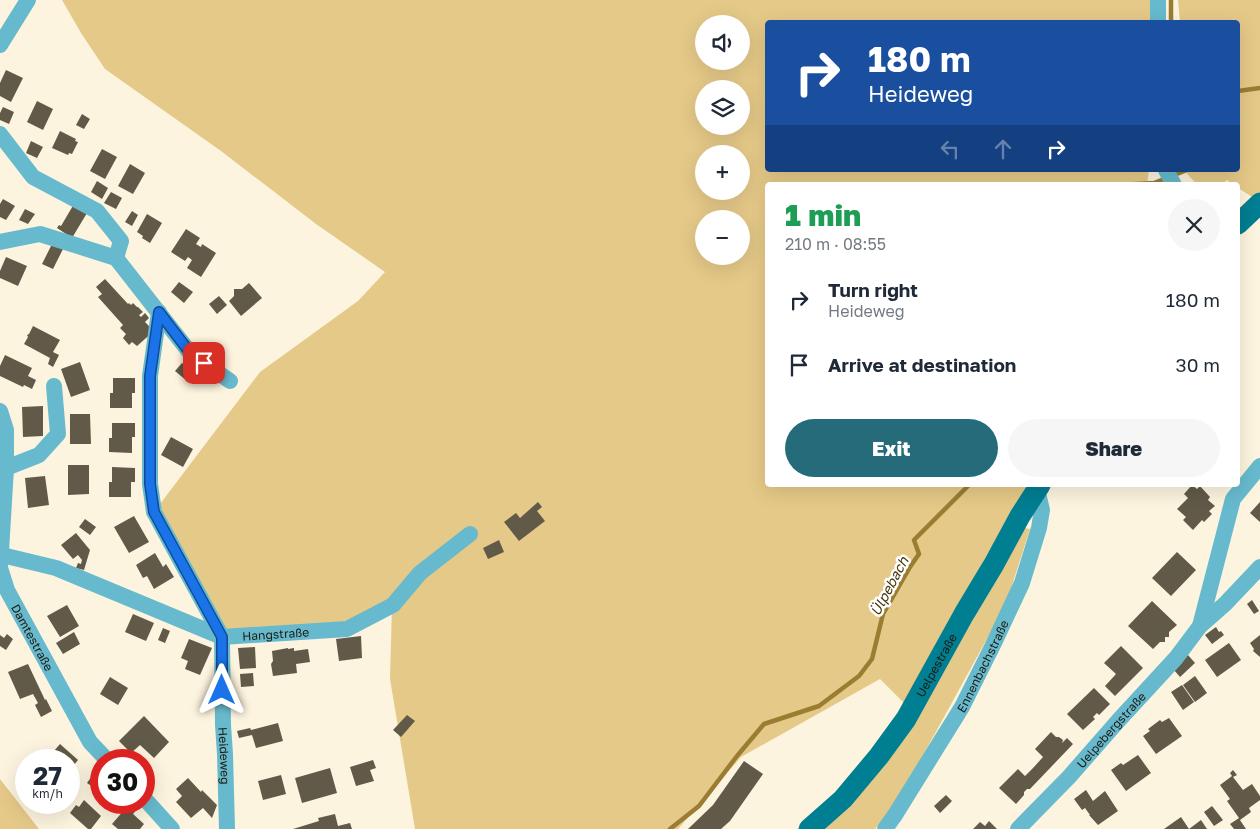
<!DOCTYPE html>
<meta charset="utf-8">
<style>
:root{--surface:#fff;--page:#f6f6f7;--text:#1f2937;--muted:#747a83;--accent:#256b7a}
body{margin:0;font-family:"Golos Text",sans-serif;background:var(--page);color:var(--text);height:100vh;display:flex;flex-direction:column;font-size:19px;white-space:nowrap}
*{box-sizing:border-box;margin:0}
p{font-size:16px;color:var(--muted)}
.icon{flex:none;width:28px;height:28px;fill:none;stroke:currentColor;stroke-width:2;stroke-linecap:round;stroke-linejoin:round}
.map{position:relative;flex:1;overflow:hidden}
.side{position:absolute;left:765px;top:182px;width:475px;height:305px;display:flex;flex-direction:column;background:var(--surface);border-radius:5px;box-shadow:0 5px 20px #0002}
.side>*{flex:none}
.guide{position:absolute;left:765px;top:20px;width:475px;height:152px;border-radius:5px;box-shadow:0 5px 20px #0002;background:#1a4fa0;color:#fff;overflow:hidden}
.controls{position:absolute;left:695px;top:15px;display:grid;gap:10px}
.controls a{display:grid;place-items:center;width:55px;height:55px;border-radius:50%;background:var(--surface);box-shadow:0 5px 20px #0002;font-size:25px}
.speed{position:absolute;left:15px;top:749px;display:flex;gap:10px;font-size:25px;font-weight:700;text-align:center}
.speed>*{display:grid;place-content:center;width:65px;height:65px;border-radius:50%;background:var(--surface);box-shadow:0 5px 20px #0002;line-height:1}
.speed small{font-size:12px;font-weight:400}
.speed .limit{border:8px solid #d22;background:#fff;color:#111}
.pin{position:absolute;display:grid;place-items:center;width:42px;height:42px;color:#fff;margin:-21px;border-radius:10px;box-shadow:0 2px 8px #0006}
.me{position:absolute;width:55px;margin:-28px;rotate:0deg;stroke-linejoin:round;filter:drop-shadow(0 0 4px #0008)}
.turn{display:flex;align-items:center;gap:18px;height:105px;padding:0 20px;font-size:22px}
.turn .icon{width:65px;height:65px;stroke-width:2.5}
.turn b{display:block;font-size:35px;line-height:42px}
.lanes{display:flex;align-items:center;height:48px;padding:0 20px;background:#0003;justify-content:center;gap:25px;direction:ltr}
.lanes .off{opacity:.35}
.round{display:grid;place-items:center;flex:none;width:52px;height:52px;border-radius:26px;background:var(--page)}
.headline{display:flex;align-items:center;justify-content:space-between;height:85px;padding:0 20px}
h1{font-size:30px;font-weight:800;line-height:38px;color:#1e9e55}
.action{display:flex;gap:10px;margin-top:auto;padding:10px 20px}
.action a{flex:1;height:58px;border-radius:30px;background:var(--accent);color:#fff;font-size:20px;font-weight:800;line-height:58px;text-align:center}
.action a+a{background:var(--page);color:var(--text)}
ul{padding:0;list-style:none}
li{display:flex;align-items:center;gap:15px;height:65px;padding:0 20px}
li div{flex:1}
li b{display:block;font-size:19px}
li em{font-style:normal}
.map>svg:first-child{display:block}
</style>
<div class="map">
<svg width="1260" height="829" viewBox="0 0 1260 829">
<rect width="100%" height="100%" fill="#fdf4df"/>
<path fill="#e5c988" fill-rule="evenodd" d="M62,0H1155L1154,22H768V170H1149L1147,185H768V485H1031L985,558L905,704L880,679L741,757L678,829H415L390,679L392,605L347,629L222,637L154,512L260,372L358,301L385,272L316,224L221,151L105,69L81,33ZM704,24H741V61H704ZM704,89H741V126H704ZM704,154H741V191H704ZM704,219H741V256H704Z
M1178,0H1260V194L1254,198L1238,188V185H1233L1227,180L1221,185H1197L1184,170H1238V22H1180Z
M1020,527L1030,529L1006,604L898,801L875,829H819L855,794Z
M0,779L39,829H0Z"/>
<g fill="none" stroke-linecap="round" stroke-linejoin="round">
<path stroke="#9b7d32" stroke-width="4.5" d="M1171,22V0
M1238,91L1260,88
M1119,185L1154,183L1187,170
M670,829L699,806L737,756L764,724L819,706L859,676L872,659L883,614L910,567L919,554L914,540L969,485"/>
</g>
<path fill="#615a48" d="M6,70L23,78L11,102L0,96V83Z
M37,101L53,109L43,130L27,122Z
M3,107L14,112L9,124L0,120V113Z
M82,114L90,119L84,129L76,125Z
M60,131L76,139L75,141L78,142L72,154L69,153L68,155L52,148Z
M31,141L43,147L37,158L26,153Z
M102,149L117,157L105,179L90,171Z
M130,164L145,173L133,194L118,186Z
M97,181L108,188L102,199L91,192Z
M111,192L122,198L116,209L104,203Z
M3,199L15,206L6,220L0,217V204Z
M74,204L87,213L72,238L57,228L59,225L61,226Z
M25,209L35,214L28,224L19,220Z
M132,211L138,215L132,226L125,222Z
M147,214L162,223L150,243L142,238L143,236L137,232Z
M186,229L200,238L196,244L201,247L202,244L216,253L201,277L187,268L192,260L188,257L185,261L171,252Z
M54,240L65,245L53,269L42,264Z
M6,257L27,266L18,286L0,278V271Z
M105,279L128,304L129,303L131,305L133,303L137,307H138L143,312L139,315L141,317L145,313L149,318L145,322L154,331L137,346L132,342L129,345L123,338L126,334L120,328L123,325L98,297L102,294L96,287Z
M179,282L193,292L184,303L171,292Z
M249,283L262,298L241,316L229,301L234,296V289H242Z
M219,296L227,305L217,314L209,304Z
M33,326L60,340L53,352L59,355L53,367L48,364L50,358L24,344L28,337L27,335L29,334Z
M5,355L32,368L28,376L36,380L32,389L24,385L23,387L0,376V366Z
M80,362L90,390L71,397L61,369Z
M182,363L194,372L187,381L175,371Z
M113,378H135V393H132V408H110V393H113Z
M43,406V436L23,437L22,407Z
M70,414H90L91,444H70Z
M112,423H135V437H132V453L109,452V438H112Z
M171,437L193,449L183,467L161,455Z
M68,465H89V494L68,495Z
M112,467L135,468V482H131V497H109V482H112Z
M45,476L49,505L28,508L25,478Z
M1192,485L1197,489L1200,486L1210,497L1208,500L1215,506L1209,511L1212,514L1204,522L1202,520L1193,530L1183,520L1186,517L1177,509L1188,498L1184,494Z
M538,502L542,507L537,511L545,521L519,541L504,522L516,513L520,518Z
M1260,502V522L1250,513Z
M134,516L149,542L129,553L114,527Z
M85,519L96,527L90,535L79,527Z
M76,533L90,550L84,570L76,568L78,563L81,564L82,560L78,555L73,559L61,545Z
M499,540L504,552L488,559L483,548Z
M1177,552L1196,570L1171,596L1152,578Z
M155,553L163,567L166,564L174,577L154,589L147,576L143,578L136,565Z
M1252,600L1259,611L1254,614L1247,604Z
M1152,601L1177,625L1169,632V637H1165V642H1160L1153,649L1128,626Z
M67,605L79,626L60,637L47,616Z
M133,614L154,623L146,641L125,632Z
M1216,627L1219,632L1221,631L1224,635L1212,644L1205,635Z
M163,628L170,631L165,643L158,640Z
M74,632L80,644L63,654L56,643Z
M7,634L13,639L6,650L0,646V635L4,638Z
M1260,635V657L1253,651L1254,649L1250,643Z
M361,636L362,658L339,661L336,639Z
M189,639L212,648L200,675L185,669L188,661L181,658Z
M1229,643L1241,660L1217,677L1205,660Z
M1121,646L1143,668L1115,696L1105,686L1116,674L1104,663Z
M255,647L256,668L240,669L238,648Z
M288,648V649L294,648V651L308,649L310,662L296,664L297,673L273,676L271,664L273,661L272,651Z
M1188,655L1195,663L1180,677L1174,670Z
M28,664L45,700L46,699L52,711L41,717L35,705L38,703L33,694L20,699L8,672Z
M253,673L254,686L241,687L240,674Z
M1195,676L1207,693L1195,702L1183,685Z
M110,677L128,688L118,705L100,694Z
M1182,685L1194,702L1183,710L1171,692Z
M1094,688L1110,704L1099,715L1097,713L1093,717L1095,719L1083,730L1067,714Z
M407,715L415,721L401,737L393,730Z
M144,716L169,742L154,758L140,745L131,753L119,741Z
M1169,718L1182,736L1156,754L1143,736L1150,731L1148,729L1160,720L1162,722Z
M278,723L283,741L256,748L252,735L239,738L237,731L250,728L251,730Z
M1051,732L1056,737H1059L1063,740L1062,743L1067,738L1073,744L1030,789H1027L1024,792V795L1016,804L999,788L1018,769L1025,776L1034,767L1043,757L1035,749Z
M60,744L78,760L69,771V760H48L47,759Z
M1138,755L1151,773L1126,791L1111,770L1121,763L1123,765Z
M373,760L376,768L370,770L374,781L356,786L350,767Z
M744,761L763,774L730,821L721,829H688L713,805Z
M330,768L337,793L302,803L295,778Z
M1233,770L1237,775L1233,777L1243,790L1252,784L1260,796V800L1249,808L1251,812L1240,820L1246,829H1234L1230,824L1239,818L1227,801L1230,799L1220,785L1232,776L1230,773Z
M94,773L101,778L93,787L87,783Z
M281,775L286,794L263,800L258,781Z
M188,778L201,792L202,790L217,805L212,818L203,808L191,818L176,802L182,796L176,789Z
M1086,790L1093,801L1105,791L1118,811L1098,825L1089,815H1090L1085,808L1082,810L1074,799Z
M946,795L952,801L940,813L934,806Z
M84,800L101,816L91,829H88L70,813L76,805L79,807Z
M121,802H129L137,809L133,814L144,824L140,829H118L112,824L125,809L120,804Z
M1212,806L1223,820L1214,826L1204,812Z
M335,814L338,826L350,823L352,829H293L319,821L318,818Z
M1181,817L1189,829L1201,820L1207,829H1164Z
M989,821L997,829H973L980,822L985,826Z"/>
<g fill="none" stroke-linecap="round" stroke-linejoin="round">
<g stroke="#67bacd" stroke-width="16">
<path d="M1158,22V0"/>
<path d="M0,45L28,0"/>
<path d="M0,134L33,177L97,211L121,241L116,258"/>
<path d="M1166,170L1174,185"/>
<path d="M0,242L40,234L116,258"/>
<path d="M116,258L191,354L230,381"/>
<path id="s1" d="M159,312L150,376V484L154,512L222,637L223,725L225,754L227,829"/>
<path id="s2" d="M0,411L6,430V468L0,568L7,590L90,742L107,760"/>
<path d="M6,468L39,455L58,434L54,386"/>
<path id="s3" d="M2,555L56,568L222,637L347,629L393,605L420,573L470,534"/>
<path d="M1200,626L1233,499L1260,466"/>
<path d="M144,798L172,829"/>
<path id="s4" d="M885,829L895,815L962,707L993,645L1022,583L1039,528L1042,510L1037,489"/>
<path id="s5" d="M1018,829L1069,777L1118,721L1176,658L1200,626L1225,604L1260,567"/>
</g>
<g stroke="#007e92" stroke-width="21">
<path d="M1238,224L1260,203"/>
<path id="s6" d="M809,829L843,799L879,756L906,719L964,614L994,564L1020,516L1040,485"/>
</g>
</g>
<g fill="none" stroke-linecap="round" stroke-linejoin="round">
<g stroke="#114b97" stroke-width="12">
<path id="route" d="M204,363L191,354L159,312L150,376V484L154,512L222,637V690"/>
</g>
<use href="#route" stroke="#1a73e8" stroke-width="9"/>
</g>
<g text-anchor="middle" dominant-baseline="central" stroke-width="5" stroke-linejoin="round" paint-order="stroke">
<g font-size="12" fill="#1d1a12" stroke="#fff">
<text stroke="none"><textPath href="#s3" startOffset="289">Hangstraße</textPath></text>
<text stroke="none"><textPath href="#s2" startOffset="235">Damtestraße</textPath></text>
<text stroke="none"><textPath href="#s6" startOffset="209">Uelpestraße</textPath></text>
<text stroke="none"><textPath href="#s4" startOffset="190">Ennenbachstraße</textPath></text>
<text stroke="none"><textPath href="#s5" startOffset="136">Uelpebergstraße</textPath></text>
<text stroke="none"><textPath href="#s1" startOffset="462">Heideweg</textPath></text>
</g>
<g font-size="14" font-style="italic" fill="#463609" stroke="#fff">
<text transform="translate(889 586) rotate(-62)">Ülpebach</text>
</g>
</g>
</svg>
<div class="controls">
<a><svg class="icon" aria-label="sound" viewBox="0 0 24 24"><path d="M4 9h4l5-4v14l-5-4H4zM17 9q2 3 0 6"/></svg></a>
<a><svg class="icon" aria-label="layers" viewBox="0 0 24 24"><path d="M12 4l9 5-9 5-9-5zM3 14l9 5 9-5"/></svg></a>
<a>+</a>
<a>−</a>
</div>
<div class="speed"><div>27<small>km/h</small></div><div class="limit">30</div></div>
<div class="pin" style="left:204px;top:363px;background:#d93025"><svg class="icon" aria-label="arrive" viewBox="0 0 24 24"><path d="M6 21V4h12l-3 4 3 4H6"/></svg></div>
<svg class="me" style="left:222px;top:690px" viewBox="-20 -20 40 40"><path d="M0-17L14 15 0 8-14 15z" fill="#1a73e8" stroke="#fff" stroke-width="4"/></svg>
<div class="guide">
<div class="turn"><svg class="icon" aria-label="right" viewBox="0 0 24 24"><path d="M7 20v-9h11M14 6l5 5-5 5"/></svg><div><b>180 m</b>Heideweg</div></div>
<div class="lanes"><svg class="icon off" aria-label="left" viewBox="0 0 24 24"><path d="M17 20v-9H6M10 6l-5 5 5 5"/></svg><svg class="icon off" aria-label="ahead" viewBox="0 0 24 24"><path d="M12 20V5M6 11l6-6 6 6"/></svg><svg class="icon" aria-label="right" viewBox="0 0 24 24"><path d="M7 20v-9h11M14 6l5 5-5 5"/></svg></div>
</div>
<section class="side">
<div class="headline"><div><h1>1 min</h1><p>210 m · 08:55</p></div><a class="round"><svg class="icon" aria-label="close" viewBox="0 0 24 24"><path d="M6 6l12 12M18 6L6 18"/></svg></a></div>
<ul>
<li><svg class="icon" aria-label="right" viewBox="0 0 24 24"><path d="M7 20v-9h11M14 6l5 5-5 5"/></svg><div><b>Turn right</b><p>Heideweg</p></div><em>180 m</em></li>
<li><svg class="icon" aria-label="arrive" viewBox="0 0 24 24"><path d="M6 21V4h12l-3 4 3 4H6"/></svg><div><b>Arrive at destination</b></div><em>30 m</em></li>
</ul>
<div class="action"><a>Exit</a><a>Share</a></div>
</section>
</div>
